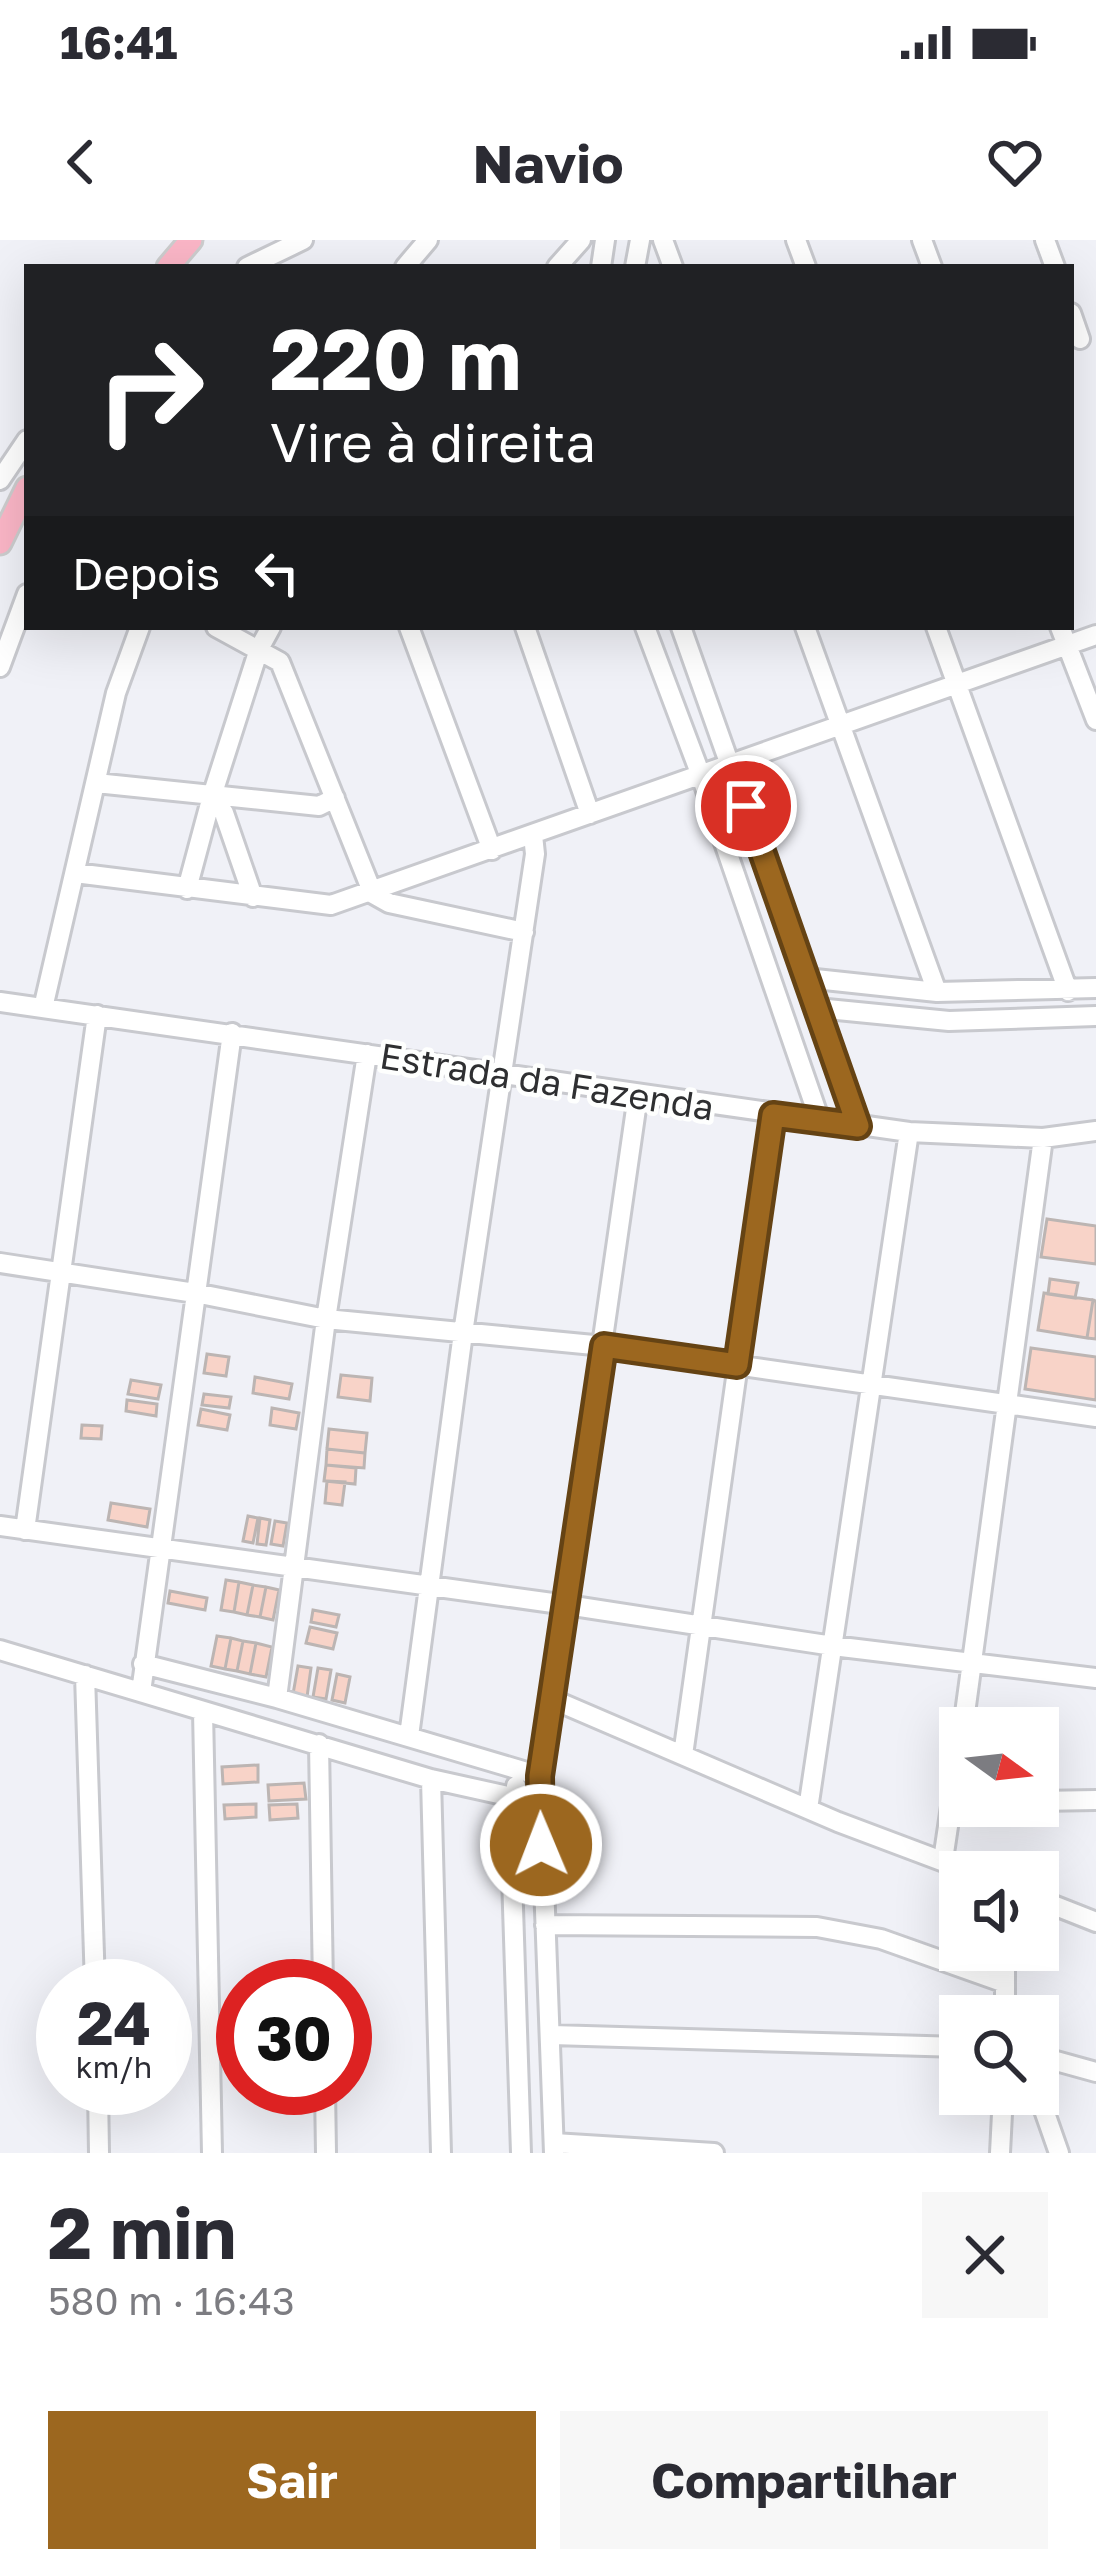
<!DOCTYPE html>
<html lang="pt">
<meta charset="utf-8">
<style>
:root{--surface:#fff;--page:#f7f7f7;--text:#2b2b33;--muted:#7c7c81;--accent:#9c671f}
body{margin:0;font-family:"Golos Text",sans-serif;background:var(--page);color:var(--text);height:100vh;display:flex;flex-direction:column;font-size:45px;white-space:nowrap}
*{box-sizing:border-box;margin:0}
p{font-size:39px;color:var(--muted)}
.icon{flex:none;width:66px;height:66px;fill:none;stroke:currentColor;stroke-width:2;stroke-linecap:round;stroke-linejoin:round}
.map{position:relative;height:1913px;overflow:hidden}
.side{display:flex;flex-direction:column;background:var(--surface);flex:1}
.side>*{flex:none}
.top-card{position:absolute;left:24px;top:24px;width:1050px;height:366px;border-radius:0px;box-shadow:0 12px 48px #0002;background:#202124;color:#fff;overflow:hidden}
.needle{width:78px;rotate:105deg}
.buttons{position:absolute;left:939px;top:1467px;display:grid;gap:24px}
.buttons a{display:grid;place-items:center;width:120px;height:120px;border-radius:0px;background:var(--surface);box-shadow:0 12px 48px #0002;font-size:60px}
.speed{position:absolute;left:36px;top:1719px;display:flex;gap:24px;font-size:60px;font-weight:700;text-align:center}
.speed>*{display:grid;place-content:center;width:156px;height:156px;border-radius:50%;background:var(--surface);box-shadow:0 12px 48px #0002;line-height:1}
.speed small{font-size:30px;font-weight:400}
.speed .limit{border:18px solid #d22;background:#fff;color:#111}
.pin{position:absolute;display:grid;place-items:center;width:102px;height:102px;color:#fff;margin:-51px;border:6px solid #fff;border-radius:50%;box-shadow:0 3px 12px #0007}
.me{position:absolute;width:132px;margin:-66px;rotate:359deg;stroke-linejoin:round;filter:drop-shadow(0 0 9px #0008)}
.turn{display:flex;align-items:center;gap:42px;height:252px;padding:0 48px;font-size:54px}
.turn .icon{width:156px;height:156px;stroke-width:2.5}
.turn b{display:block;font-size:84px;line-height:102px}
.then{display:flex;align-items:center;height:114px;padding:0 48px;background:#0003;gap:24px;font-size:45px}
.round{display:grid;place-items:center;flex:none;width:126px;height:126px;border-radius:0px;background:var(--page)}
.summary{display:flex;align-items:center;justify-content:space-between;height:204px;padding:0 48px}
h1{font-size:72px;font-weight:700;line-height:90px}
.action{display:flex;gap:24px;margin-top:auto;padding:24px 48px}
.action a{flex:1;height:138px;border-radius:0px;background:var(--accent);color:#fff;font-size:48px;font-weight:700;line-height:138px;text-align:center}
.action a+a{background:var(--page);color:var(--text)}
.status{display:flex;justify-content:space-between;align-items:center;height:84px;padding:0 60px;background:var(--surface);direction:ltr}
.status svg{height:33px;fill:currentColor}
header{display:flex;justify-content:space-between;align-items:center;height:156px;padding:0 48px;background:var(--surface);font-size:54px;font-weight:700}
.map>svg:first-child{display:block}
</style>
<div class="status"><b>16:41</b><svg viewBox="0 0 49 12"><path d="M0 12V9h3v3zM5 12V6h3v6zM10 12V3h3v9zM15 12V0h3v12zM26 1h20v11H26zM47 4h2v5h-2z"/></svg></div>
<header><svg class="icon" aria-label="back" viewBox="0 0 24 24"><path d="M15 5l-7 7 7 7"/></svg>Navio<svg class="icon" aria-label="heart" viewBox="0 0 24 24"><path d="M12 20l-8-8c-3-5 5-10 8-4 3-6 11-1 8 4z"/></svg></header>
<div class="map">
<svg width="1096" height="1913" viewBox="0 0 1096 1913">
<rect width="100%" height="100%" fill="#f0f1f7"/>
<path fill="#f8d3c8" stroke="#bcb5b3" stroke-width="3" d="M1047,979L1096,986V1024L1041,1017Z
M1050,1039L1078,1043L1075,1058L1048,1054Z
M1044,1053L1093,1060L1087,1098L1038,1090Z
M1093,1060L1096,1061V1099L1087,1098Z
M1031,1108L1096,1117V1160L1025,1149Z
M207,1114L229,1117L226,1136L204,1133Z
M341,1135L372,1138L370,1161L338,1157Z
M255,1137L292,1144L289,1159L253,1153Z
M131,1140L161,1145L158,1159L128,1154Z
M204,1154L231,1157L229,1168L202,1165Z
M127,1160L157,1164L156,1176L126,1171Z
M272,1168L299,1173L296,1189L270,1185Z
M201,1169L230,1175L227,1190L198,1185Z
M82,1185L102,1186L101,1199L81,1198Z
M329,1189L367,1193L365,1213L327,1209Z
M327,1209L365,1213L364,1228L326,1225Z
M326,1225L356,1228L355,1244L324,1241Z
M327,1241L345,1242L342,1265L325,1263Z
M111,1263L150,1269L147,1287L108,1280Z
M248,1276L258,1278L253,1303L243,1301Z
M260,1278L270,1280L266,1305L257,1304Z
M275,1281L287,1283L283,1306L271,1304Z
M226,1340L239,1342L234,1372L221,1370Z
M239,1342L253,1345L247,1375L234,1372Z
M253,1345L266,1347L260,1377L247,1375Z
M266,1347L279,1350L273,1380L260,1377Z
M170,1351L207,1358L205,1370L168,1363Z
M313,1370L339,1375L336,1387L311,1382Z
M310,1387L337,1393L333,1409L306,1403Z
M217,1396L231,1398L225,1429L211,1426Z
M231,1398L243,1401L237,1431L225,1429Z
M243,1401L256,1403L250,1434L237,1431Z
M256,1403L272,1407L266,1437L250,1434Z
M298,1426L311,1428L307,1457L293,1454Z
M318,1428L331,1430L326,1459L313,1457Z
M337,1434L350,1437L345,1463L332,1460Z
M258,1525V1542L223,1544L222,1527Z
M304,1543L306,1559L269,1561L268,1545Z
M256,1564V1577L225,1579L224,1565Z
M297,1564L298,1578L270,1580L269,1565Z"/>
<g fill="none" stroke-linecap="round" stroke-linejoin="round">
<g stroke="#c8c9ce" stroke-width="24">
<path id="minor" d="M663,0L673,27
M796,0L806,27
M922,0L932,27
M1045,0L1055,27
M247,27L303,0
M405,27L428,0
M557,27L581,0
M601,27L605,0
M635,27L640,0
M1071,73L1080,99
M0,240L27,200
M216,387L280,422L373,654L389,663L524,692
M409,387L492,610
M525,387L590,574
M645,387L700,533L820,881
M681,387L858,886
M805,387L937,752
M936,387L1068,751
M1060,387L1096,480
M0,427L27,354
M96,543L319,566L335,558
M212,556L224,573L253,657
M75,633L331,665L1096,395
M187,649L212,556L259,409L271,387
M806,738L937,752L1096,748
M0,762L909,892L1043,898L1096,891
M43,768L116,453L140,387
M817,768L949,781L1096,776
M0,1023L195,1053L326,1079L604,1106L1096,1177
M0,1286L567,1365L833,1406L1096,1438
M25,1290L97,775
M0,1410L431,1539L539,1563
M143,1424L277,1458L540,1536
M85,1435L95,1746
M141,1452L232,793
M277,1458L326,1079L367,814
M554,1460L838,1582L971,1632
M203,1471L212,1913
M963,1488L1043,898
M409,1496L463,1093L535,614L533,595
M319,1504L323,1746
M683,1515L773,875
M431,1539L441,1913
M516,1546L512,1637L521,1913
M1038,1561L1096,1560
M808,1569L909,892
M943,1620L960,1506
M1038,1659L1096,1682
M545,1685L817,1687L881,1699L1005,1743
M1005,1776V1710
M552,1795L960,1807
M1038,1816L1096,1832
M98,1848L99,1913
M325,1848L326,1913
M1038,1853L1059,1913
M554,1903L714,1913
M554,1913L540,1536L638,855
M1000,1913L1003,1854"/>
</g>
<g stroke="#cdcdce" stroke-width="27">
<path id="major" d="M168,27L191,0
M0,303L27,248"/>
</g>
<use href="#minor" stroke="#fff" stroke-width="18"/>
<use href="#major" stroke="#fbb6c7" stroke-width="21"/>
</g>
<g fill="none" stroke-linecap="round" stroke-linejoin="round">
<g stroke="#654314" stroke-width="30">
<path id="route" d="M541,1605L540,1536L604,1106L737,1125L773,875L858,886L746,566"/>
</g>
<use href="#route" stroke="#9c671f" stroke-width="21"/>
</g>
<g text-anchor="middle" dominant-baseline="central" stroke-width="9" stroke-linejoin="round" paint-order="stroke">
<g font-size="36" fill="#2e2f31" stroke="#fefffe">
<text transform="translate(547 841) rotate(9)">Estrada da Fazenda</text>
</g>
</g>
</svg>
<div class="buttons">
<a><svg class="needle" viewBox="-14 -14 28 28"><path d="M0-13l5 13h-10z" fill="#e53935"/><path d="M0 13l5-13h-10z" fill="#7c7c81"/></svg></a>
<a><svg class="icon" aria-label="sound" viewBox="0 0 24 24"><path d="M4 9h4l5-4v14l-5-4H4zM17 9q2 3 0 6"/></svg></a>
<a><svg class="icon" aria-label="search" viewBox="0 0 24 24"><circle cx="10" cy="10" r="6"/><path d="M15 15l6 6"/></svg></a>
</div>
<div class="speed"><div>24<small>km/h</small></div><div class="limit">30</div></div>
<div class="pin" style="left:746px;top:566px;background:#d93025"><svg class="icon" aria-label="arrive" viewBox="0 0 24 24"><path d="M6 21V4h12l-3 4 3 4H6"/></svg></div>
<svg class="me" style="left:541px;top:1605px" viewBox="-20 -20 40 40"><circle r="17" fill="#9c671f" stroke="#fff" stroke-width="3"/><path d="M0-11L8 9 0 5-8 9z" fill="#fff"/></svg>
<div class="top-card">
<div class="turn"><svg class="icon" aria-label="right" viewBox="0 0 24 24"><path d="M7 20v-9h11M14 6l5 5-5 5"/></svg><div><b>220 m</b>Vire à direita</div></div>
<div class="then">Depois<svg class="icon" aria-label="left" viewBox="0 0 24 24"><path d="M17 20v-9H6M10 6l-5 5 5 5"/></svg></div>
</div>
</div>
<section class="side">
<div class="summary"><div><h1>2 min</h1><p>580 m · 16:43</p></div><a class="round"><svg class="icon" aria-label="close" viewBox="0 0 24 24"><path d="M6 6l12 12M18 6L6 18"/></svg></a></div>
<div class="action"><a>Sair</a><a>Compartilhar</a></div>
</section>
